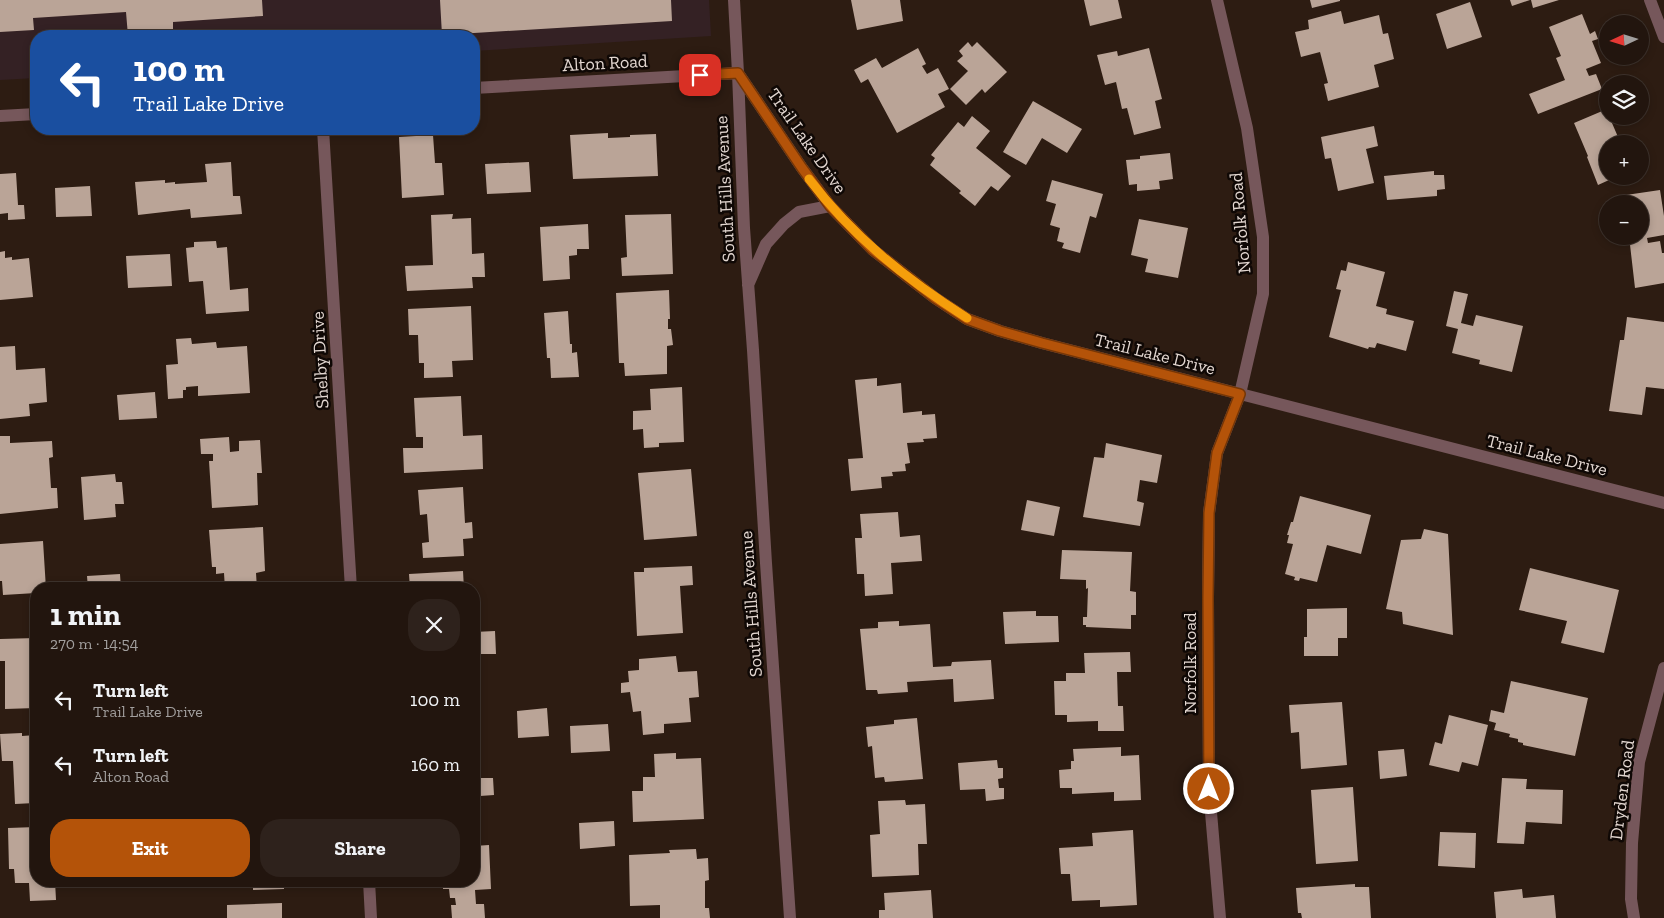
<!DOCTYPE html>
<meta charset="utf-8">
<style>
:root{--surface:#22150e;--page:#2e221c;--text:#f1f3f6;--muted:#a29f9e;--line:#3f342e;--accent:#b45309}
body{margin:0;font-family:"Zilla Slab",serif;background:var(--page);color:var(--text);height:100vh;display:flex;flex-direction:column;font-size:19px;white-space:nowrap}
*{box-sizing:border-box;margin:0}
p{font-size:16px;color:var(--muted)}
.icon{flex:none;width:28px;height:28px;fill:none;stroke:currentColor;stroke-width:2;stroke-linecap:round;stroke-linejoin:round}
.map{position:relative;flex:1;overflow:hidden}
.drawer{position:absolute;left:30px;top:582px;width:450px;height:305px;display:flex;flex-direction:column;background:var(--surface);border-radius:20px;box-shadow:0 2px 8px #0003,0 0 0 1px var(--line)}
.drawer>*{flex:none}
.banner{position:absolute;left:30px;top:30px;width:450px;height:105px;border-radius:20px;box-shadow:0 2px 8px #0003,0 0 0 1px var(--line);background:#1a4fa0;color:#fff;overflow:hidden}
.needle{width:32px;rotate:266deg}
.controls{position:absolute;left:1599px;top:15px;display:grid;gap:10px}
.controls a{display:grid;place-items:center;width:50px;height:50px;border-radius:50%;background:var(--surface);box-shadow:0 2px 8px #0003,0 0 0 1px var(--line);font-size:25px}
.pin{position:absolute;display:grid;place-items:center;width:42px;height:42px;color:#fff;margin:-21px;border-radius:10px;box-shadow:0 2px 8px #0006}
.me{position:absolute;width:55px;margin:-28px;rotate:0deg;stroke-linejoin:round;filter:drop-shadow(0 0 4px #0008)}
.turn{display:flex;align-items:center;gap:18px;height:105px;padding:0 20px;font-size:22px}
.turn .icon{width:65px;height:65px;stroke-width:2.5}
.turn b{display:block;font-size:35px;line-height:42px}
.round{display:grid;place-items:center;flex:none;width:52px;height:52px;border-radius:20px;background:var(--page)}
.headline{display:flex;align-items:center;justify-content:space-between;height:85px;padding:0 20px}
h1{font-size:30px;font-weight:700;line-height:38px}
.primary-button{display:flex;gap:10px;margin-top:auto;padding:10px 20px}
.primary-button a{flex:1;height:58px;border-radius:20px;background:var(--accent);color:#fff;font-size:20px;font-weight:700;line-height:58px;text-align:center}
.primary-button a+a{background:var(--page);color:var(--text)}
ul{padding:0;list-style:none}
li{display:flex;align-items:center;gap:15px;height:65px;padding:0 20px}
li div{flex:1}
li b{display:block;font-size:19px}
li em{font-style:normal}
.map>svg:first-child{display:block}
</style>
<div class="map">
<svg width="1664" height="918" viewBox="0 0 1664 918">
<rect width="100%" height="100%" fill="#2d1c12"/>
<path fill="#342124" d="M0,0H709L711,36L474,51V36H36V78L0,80Z"/>
<path fill="#baa497" d="M0,0H262L263,16L173,22V36H128L126,12L33,18L34,30L0,32Z
M440,0H671L672,21L442,35Z
M851,0H900L903,21L857,30Z
M1084,0H1118L1122,18L1090,26Z
M1310,0H1340V1L1312,8Z
M1510,0H1530L1512,6Z
M1531,0H1559L1533,8Z
M1470,2L1482,37L1447,49L1436,14Z
M1341,11L1344,24L1379,15L1383,34L1388,33L1394,59L1374,65L1379,87L1328,101L1324,84L1328,83L1320,52L1301,57L1295,32L1309,29L1308,20Z
M1582,14L1590,34L1595,31L1598,39L1592,41L1601,63L1586,69L1589,76L1596,74L1602,89L1538,114L1529,94L1565,80L1556,58L1561,56L1549,27Z
M968,42L972,47L977,42L1007,72L985,93L982,89L966,105L950,89L968,71L957,61L963,56L959,51Z
M918,48L926,64L922,66L927,74L938,68L949,89L938,94L945,107L897,133L868,79L861,83L854,70L876,58L882,68Z
M1149,48L1162,99L1155,101L1161,128L1134,135L1127,108L1122,109L1116,82L1105,85L1097,55L1117,51L1118,56Z
M1033,101L1082,129L1067,153L1042,138L1026,165L1003,152Z
M1607,109L1608,116H1609L1621,144H1608V176H1618L1598,185L1587,157L1588,156L1574,123Z
M972,116L990,131L976,148L1011,176L998,191L991,186L975,206L959,193L961,191L930,165L935,158L931,155L958,122L964,127Z
M1374,126L1378,146L1366,149L1374,183L1338,191L1331,158L1325,159L1321,137Z
M608,133V138L630,137V135L656,134L658,176L573,179L570,135Z
M433,135L435,163H442L444,195L402,198L399,137Z
M1170,153L1173,179L1159,181L1160,189L1137,191V184L1129,185L1126,160L1140,159V156Z
M231,162L233,196H240L242,214L191,218L190,209L138,215L135,182L165,180V183L175,182V184L207,182L205,164Z
M529,162L531,192L487,194L485,164Z
M1434,171V175H1444L1445,189L1437,190V196L1387,200L1384,176Z
M16,173L18,205H24L25,219L8,220V213L0,214V174Z
M1052,180L1103,194L1096,218L1090,216L1080,253L1062,248L1064,243L1057,241L1060,228L1050,225L1056,204L1046,201Z
M90,186L92,216L56,217L55,188Z
M1660,190L1664,216V235L1647,238L1648,243L1660,241L1662,253H1664V283L1635,288L1629,236H1640V204H1627L1626,195Z
M453,214L452,219L471,218L472,254L484,253L485,277H472L473,288L407,291L405,266L433,265L431,215Z
M671,214L673,274L622,276L621,258L627,257L625,215Z
M1139,219L1188,228L1178,278L1145,272L1148,259L1131,255Z
M588,224L589,249H577V255L569,256L570,279L543,281L540,227Z
M216,241L217,248L227,247L230,290L248,288L249,311L206,314L203,281L189,282L186,248L194,247V242Z
M5,251V258L12,257V260L29,258L33,297L0,300V252Z
M170,254L172,286L128,288L126,256Z
M1348,262L1385,272L1376,306L1387,309L1386,314L1414,321L1406,351L1377,343L1375,348L1369,347L1368,349L1329,337L1341,290L1336,289L1341,270L1346,271Z
M669,290L670,319H668V329H671L673,345L667,346V374L625,376L624,363H619L616,293Z
M1454,291L1468,294L1461,323L1473,326L1476,315L1523,326L1512,372L1479,364L1480,360L1452,353L1458,329L1446,326Z
M471,306L473,360L452,361L453,377L424,378V363H419L418,335H409L408,309Z
M568,311L570,344H572V353L577,352L579,377L551,378L550,358H547L544,313Z
M1627,317L1664,322V389L1646,387L1642,415L1609,411L1620,340H1624Z
M191,338L192,344L216,342L217,348L247,346L250,393L198,396V386L186,387V390H183V398L168,399L166,365L178,364L176,339Z
M15,346L16,370L45,368L47,402L29,404L30,416L0,419V347Z
M877,378V386L901,383L903,413L922,411V415L935,414L937,438L923,439L924,442L907,443L910,463L905,464L906,471L892,472L893,476L881,477L882,488L851,491L848,459L863,458L855,380Z
M682,387L684,442L659,443V447L644,448L643,429L633,430V411L651,410L650,389Z
M155,392L157,418L119,420L117,395Z
M461,396L463,436L482,435L483,469L404,473L403,448H423V437H416L414,398Z
M0,436H10V443L52,441L53,457L49,458L51,488H57L58,508L0,514Z
M229,437L230,452L239,451V441L260,440L262,473H257L258,505L212,508L209,461H213V454H201L200,439Z
M1106,443L1162,455L1157,483L1140,480L1137,501L1144,503L1140,526L1083,517L1094,457L1104,458Z
M691,469L697,536L644,540L638,473Z
M115,474L116,482H122L124,504H115L116,517L84,520L81,477Z
M463,487L465,523L472,522L473,538L463,539L464,556L423,558L422,543L429,542L427,514L420,515L418,490Z
M1300,496L1371,515L1361,554L1327,545L1317,582L1300,578L1299,581L1294,580L1295,577L1285,574L1293,544L1287,543L1289,535H1287L1291,522H1293Z
M1027,500L1060,507L1054,536L1021,530Z
M898,512L900,537L920,535L922,561L891,563L893,594L865,596L864,574H857L855,538H862L860,514Z
M263,527L265,571L256,573L257,589H225L224,573L216,574V567H212L209,530Z
M1424,529L1448,534L1453,635L1403,624L1402,612L1386,609L1401,540L1421,539Z
M43,541L46,589H36V593L3,595L2,581H0V544Z
M1062,550L1132,552L1130,591L1136,592V615H1131V629L1086,627V625H1083V617H1087L1088,588L1086,589V580L1060,579Z
M692,566L693,585L680,586L683,633L637,636L634,572H644V568Z
M1530,568L1619,590L1604,653L1561,643L1567,621L1519,610Z
M463,571L464,589H410L409,574Z
M120,574L121,589H88L87,576Z
M1347,608V638H1338V656H1304V637H1307V609Z
M1036,611V616H1058L1059,642L1005,644L1003,612Z
M899,621V626L930,624L933,667L951,666L952,662L991,660L994,699L954,702L953,679L907,682L908,692L878,694L877,690H866L860,629L878,628V622Z
M495,631L496,654H474V632Z
M36,638V708L5,709V661H0V639Z
M1130,652L1131,672H1117L1118,706H1123L1124,731H1098V721L1067,722V715H1055L1054,681H1066V673H1085L1084,653Z
M676,656L678,672L697,671L699,697L689,698L691,722L664,724V733L643,735L641,711L633,712L630,692L621,693V683L629,682L628,671L639,670V659Z
M474,671H481V690L474,691Z
M1511,681L1588,698L1575,756L1523,745V743L1518,742V739L1509,737L1510,734L1494,730L1496,723L1489,721L1491,710L1504,713Z
M1342,702L1347,765L1301,769L1299,732L1291,733L1289,705Z
M547,708L549,736L518,738L517,711Z
M1449,715L1488,725L1478,766L1462,762L1459,772L1429,765L1435,742L1442,744Z
M917,718L923,779L885,782L884,777L875,778L872,746L868,747L866,727L894,724V720Z
M608,724L610,751L571,753L570,726Z
M22,733V736L36,735V797H34L35,803L15,804L13,761H2L0,734Z
M1121,747V756L1139,755L1141,800L1114,801V792L1072,794V788H1060L1059,770L1071,769V761H1074L1073,749Z
M1404,749L1407,776L1380,779L1378,751Z
M676,753V759L701,758L704,819L633,822L632,791H643V777H655L654,754Z
M474,760H478L479,778H493L494,795L480,796L481,808H474Z
M997,760L998,768H1003V778L998,779L999,788H1004V799L986,801L985,789L960,790L958,763Z
M1502,778L1527,779L1526,789L1563,790L1562,824L1526,822L1524,844L1497,843Z
M1353,787L1358,861L1316,864L1311,790Z
M905,800L906,805L925,804L927,844H918L919,875L872,877L870,835L880,834L878,801Z
M614,821L615,846L580,849L579,823Z
M36,827V881H55L56,900L30,901L29,883H15L14,869H9L8,828Z
M1133,830L1137,905L1100,907V900L1072,901L1070,874H1061L1059,848L1093,846L1092,833Z
M1440,832L1476,833L1475,868L1438,866Z
M489,845L491,889L475,890L476,904H484L485,918H452L451,905H456L455,898H450L449,889H443V881H474V846Z
M696,849L697,859L708,858L709,880L705,881V908H709L710,918H660V905L630,906L629,855L670,853L669,850Z
M253,881H284V889L253,890Z
M1355,884V887H1369L1371,918H1302L1301,913H1298L1296,888Z
M1522,889L1523,898L1554,895L1556,918H1496L1494,892Z
M931,890L933,918H879V910H885L884,893Z
M282,903V918H227V905Z"/>
<g fill="none" stroke-linecap="round" stroke-linejoin="round">
<path stroke="#76575b" stroke-width="12" d="M1217,0L1247,128L1263,237V294L1240,394L1217,453L1209,513L1208,598L1209,789L1220,918
M1650,0L1664,37
M474,88L738,73L744,228L753,350L766,563L790,918
M0,116L36,114
M323,129L351,589
M748,285L766,244L784,224L799,212L830,206
M369,881L371,918
M1634,918L1631,899L1632,843L1639,762L1664,668"/>
<path stroke="#76575b" stroke-width="12" d="M734,0L738,73L802,168L830,206L873,250L935,298L967,319L1000,331L1042,343L1664,503"/>
</g>
<g fill="none" stroke-linecap="round" stroke-linejoin="round">
<g stroke="#753606" stroke-width="12">
<path id="route" d="M700,75L738,73L802,168L830,206L873,250L935,298L967,319L1000,331L1042,343L1240,394L1217,453L1209,513L1208,598L1209,789"/>
</g>
<use href="#route" stroke="#b45309" stroke-width="9"/>
<path stroke="#f59e0b" stroke-width="9" d="M809,179C853,237 906,279 967,318"/>
</g>
<g text-anchor="middle" dominant-baseline="central" stroke-width="5" stroke-linejoin="round" paint-order="stroke">
<g font-size="18" fill="#e3d7d1" stroke="#0f0805">
<text transform="translate(605 63) rotate(-3)">Alton Road</text>
<text transform="translate(807 141) rotate(55)">Trail Lake Drive</text>
<text transform="translate(725 189) rotate(-93)">South Hills Avenue</text>
<text transform="translate(1240 223) rotate(-95)">Norfolk Road</text>
<text transform="translate(1155 354) rotate(14)">Trail Lake Drive</text>
<text transform="translate(320 360) rotate(-93)">Shelby Drive</text>
<text transform="translate(1547 455) rotate(14)">Trail Lake Drive</text>
<text transform="translate(751 604) rotate(-94)">South Hills Avenue</text>
<text transform="translate(1190 663) rotate(-90)">Norfolk Road</text>
<text transform="translate(1622 790) rotate(-83)">Dryden Road</text>
</g>
</g>
</svg>
<div class="controls">
<a><svg class="needle" viewBox="-14 -14 28 28"><path d="M0-13l5 13h-10z" fill="#e53935"/><path d="M0 13l5-13h-10z" fill="#a29f9e"/></svg></a>
<a><svg class="icon" aria-label="layers" viewBox="0 0 24 24"><path d="M12 4l9 5-9 5-9-5zM3 14l9 5 9-5"/></svg></a>
<a>+</a>
<a>−</a>
</div>
<div class="pin" style="left:700px;top:75px;background:#d93025"><svg class="icon" aria-label="arrive" viewBox="0 0 24 24"><path d="M6 21V4h12l-3 4 3 4H6"/></svg></div>
<svg class="me" style="left:1209px;top:789px" viewBox="-20 -20 40 40"><circle r="17" fill="#b45309" stroke="#fff" stroke-width="3"/><path d="M0-11L8 9 0 5-8 9z" fill="#fff"/></svg>
<div class="banner">
<div class="turn"><svg class="icon" aria-label="left" viewBox="0 0 24 24"><path d="M17 20v-9H6M10 6l-5 5 5 5"/></svg><div><b>100 m</b>Trail Lake Drive</div></div>
</div>
<section class="drawer">
<div class="headline"><div><h1>1 min</h1><p>270 m · 14:54</p></div><a class="round"><svg class="icon" aria-label="close" viewBox="0 0 24 24"><path d="M6 6l12 12M18 6L6 18"/></svg></a></div>
<ul>
<li><svg class="icon" aria-label="left" viewBox="0 0 24 24"><path d="M17 20v-9H6M10 6l-5 5 5 5"/></svg><div><b>Turn left</b><p>Trail Lake Drive</p></div><em>100 m</em></li>
<li><svg class="icon" aria-label="left" viewBox="0 0 24 24"><path d="M17 20v-9H6M10 6l-5 5 5 5"/></svg><div><b>Turn left</b><p>Alton Road</p></div><em>160 m</em></li>
</ul>
<div class="primary-button"><a>Exit</a><a>Share</a></div>
</section>
</div>
